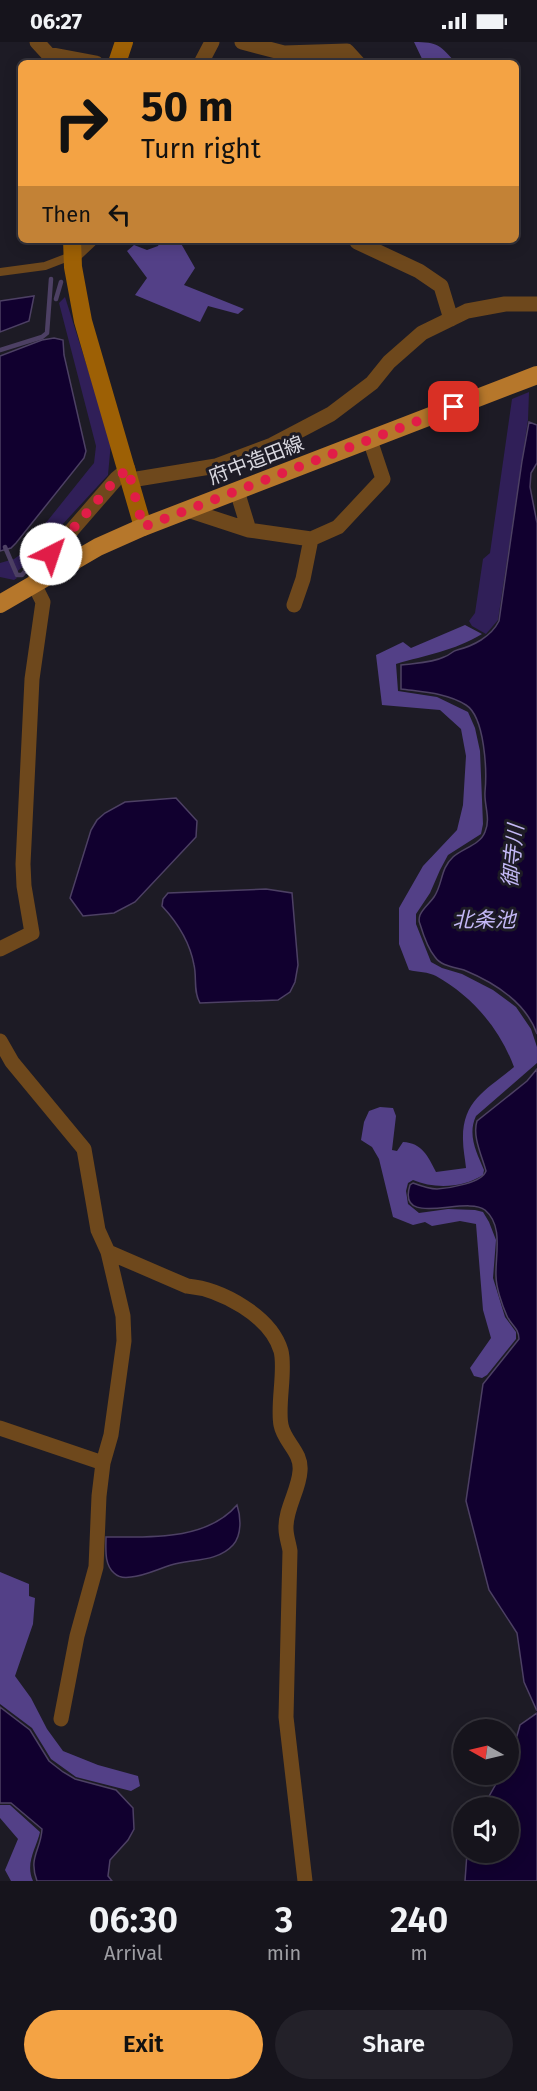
<!DOCTYPE html>
<meta charset="utf-8">
<style>
:root{--surface:#16141c;--page:#232129;--text:#f1f3f6;--muted:#9e9ea3;--line:#35333b;--accent:#f4a344}
body{margin:0;font-family:"Fira Sans","Noto Sans JP",sans-serif;background:var(--page);color:var(--text);height:100vh;display:flex;flex-direction:column;font-size:22px;white-space:nowrap}
*{box-sizing:border-box;margin:0}
p{font-size:20px;color:var(--muted)}
.icon{flex:none;width:33px;height:33px;fill:none;stroke:currentColor;stroke-width:2;stroke-linecap:round;stroke-linejoin:round}
.map{position:relative;height:1839px;overflow:hidden}
.side{display:flex;flex-direction:column;background:var(--surface);flex:1}
.side>*{flex:none}
.top-card{position:absolute;left:18px;top:18px;width:501px;height:183px;border-radius:9px;box-shadow:0 3px 15px #0003,0 0 0 2px var(--line);background:#f4a344;color:#111;overflow:hidden}
.needle{width:39px;rotate:278deg}
.fabs{position:absolute;left:453px;top:1677px;display:grid;gap:12px}
.fabs a{display:grid;place-items:center;width:66px;height:66px;border-radius:50%;background:var(--surface);box-shadow:0 3px 15px #0003,0 0 0 2px var(--line);font-size:30px}
.pin{position:absolute;display:grid;place-items:center;width:51px;height:51px;color:#fff;margin:-26px;border-radius:12px;box-shadow:0 3px 9px #0006}
.me{position:absolute;width:66px;margin:-33px;rotate:41deg;stroke-linejoin:round;filter:drop-shadow(0 0 4px #0008)}
.turn{display:flex;align-items:center;gap:21px;height:126px;padding:0 24px;font-size:27px}
.turn .icon{width:78px;height:78px;stroke-width:2.5}
.turn b{display:block;font-size:42px;line-height:51px}
.then{display:flex;align-items:center;height:57px;padding:0 24px;background:#0003;gap:12px;font-size:22px}
.eta{display:flex;justify-content:space-evenly;align-items:center;height:102px;text-align:center}
.eta b{font-size:36px;font-weight:600;line-height:42px}
.button{display:flex;gap:12px;margin-top:auto;padding:12px 24px}
.button a{flex:1;height:69px;border-radius:36px;background:var(--accent);color:#111;font-size:24px;font-weight:600;line-height:69px;text-align:center}
.button a+a{background:var(--page);color:var(--text)}
.status{display:flex;justify-content:space-between;align-items:center;height:42px;padding:0 30px;background:var(--surface);direction:ltr}
.status svg{height:16px;fill:currentColor}
.map>svg:first-child{display:block}
</style>
<div class="status"><b>06:27</b><svg viewBox="0 0 49 12"><path d="M0 12V9h3v3zM5 12V6h3v6zM10 12V3h3v9zM15 12V0h3v12zM26 1h20v11H26zM47 4h2v5h-2z"/></svg></div>
<div class="map">
<svg width="537" height="1839" viewBox="0 0 537 1839">
<rect width="100%" height="100%" fill="#1d1b25"/>
<path fill="#301f58" d="M65,255L111,400L108,433L26,522L14,532L17,536L14,538L0,535V521L14,517L21,512L89,427L94,421L96,404L59,261Z
M529,350L528,378L498,578L486,592L472,584L469,579L475,571L483,517L490,511L512,357Z"/>
<path fill="#534087" d="M414,0C438,0 440,3 456,21H424Z
M161,198H179L195,226L184,243L244,267L238,272L208,264L200,280L135,253L147,236L127,209L134,203L147,208L158,204Z
M465,583L482,592C454,609 426,613 396,622L398,649L437,655L468,670L475,686L480,709L483,782L481,792L448,813L440,828L430,851L416,872V882L431,920L442,926L462,932L493,948L516,965L531,987L537,1005V1021L476,1074C467,1093 477,1111 484,1128L483,1133C463,1146 434,1147 413,1138L408,1141L406,1149L408,1162L419,1171L448,1167L475,1168L483,1170L489,1180L496,1198L493,1236L505,1275L516,1290V1297L487,1333L482,1336L474,1334L470,1326L491,1296L483,1268L476,1182L460,1179L432,1184L425,1180L413,1183L393,1175L379,1117L372,1105L361,1098L364,1080L369,1069L380,1065L393,1066L396,1074L392,1108L397,1109L403,1100C422,1101 428,1114 436,1130L466,1126C465,1116 463,1107 463,1098C462,1058 487,1048 514,1025C500,987 472,954 436,934C429,930 417,930 409,928L399,902V866L423,824L457,788L463,763L466,714L461,687L440,668L382,663L376,613L403,600L411,606Z
M0,1530L29,1542V1554L35,1556L33,1582L15,1634L31,1656L47,1687L63,1709L98,1723L138,1734L140,1744L131,1749L76,1735L51,1717L32,1686L0,1662Z
M0,1763H10L40,1790C36,1807 25,1821 33,1839H11L5,1828L18,1797L0,1776Z"/>
<path fill="#11002f" stroke="#4d4064" stroke-width="1.5" d="M34,254L29,279L0,290V259Z
M54,296L63,298L64,313L86,409L84,416L16,501L11,506L0,509V314L42,298Z
M529,380L537,383V421L531,431L530,445L537,481V992C526,960 493,940 464,928C454,925 441,924 435,915C429,908 423,892 420,882C419,880 419,876 420,873C423,866 430,861 434,855C443,842 440,827 453,815C463,806 480,803 485,790C491,777 484,763 485,750C487,729 485,675 466,663C447,651 423,650 401,647V623C414,621 432,621 444,615C449,614 452,609 457,608C473,604 491,595 499,579L522,419Z
M176,756L197,779L196,795L135,860L114,871L83,874L70,856L91,788L97,778L105,771L125,760Z
M266,847L292,851L298,923L295,940L290,950L278,958L200,961C193,950 197,935 194,923C190,901 177,880 162,864L163,857L168,851Z
M537,1027V1669L524,1640L517,1591L489,1548L466,1459L483,1342L519,1297C519,1286 511,1283 507,1274C502,1263 496,1245 496,1234C495,1214 504,1184 485,1168C466,1153 396,1187 410,1143L413,1141C421,1144 429,1147 437,1147C450,1146 482,1141 486,1129C482,1114 472,1094 477,1079L527,1039Z
M237,1463C241,1475 242,1493 233,1503C218,1520 191,1517 171,1523C158,1527 144,1534 131,1535C125,1536 118,1535 114,1531C104,1522 106,1507 106,1495C149,1495 206,1499 237,1463Z
M0,1665L30,1688L49,1719L63,1730L75,1737L116,1748L133,1766L134,1787L128,1798L110,1818L108,1834L112,1839H37C28,1815 41,1808 42,1787L11,1761H0Z
M537,1671V1839H465L467,1811L508,1810V1766L483,1765L501,1733L508,1732C508,1716 516,1700 520,1683Z"/>
<g fill="none" stroke-linecap="round" stroke-linejoin="round">
<path stroke="#4d4064" stroke-width="4.5" d="M56,257L61,240
M0,308L42,295L47,291L51,237
M5,505L17,533H22L27,527"/>
<path stroke="#6e481c" stroke-width="8" d="M0,230L45,224L71,214"/>
<path stroke="#6e481c" stroke-width="15" d="M37,0L48,12L96,21
M242,0L284,11L347,9L358,21
M201,21L212,0
M356,198L357,200L419,229L441,244L451,277
M73,214L90,198
M131,438L216,424L272,403L331,372L372,341L389,320L422,291L467,269L505,262H537
M188,468L249,488L237,449
M249,488L311,497L338,485L383,437L370,398
M294,563L303,537L311,497
M0,907L32,891L24,844L23,822L32,637L43,560L34,542L38,527L117,436L128,427
M0,999L12,1020L84,1107L98,1188L108,1210L187,1244C221,1247 271,1274 281,1309C286,1328 277,1363 281,1383C284,1400 302,1410 300,1429C299,1448 285,1467 286,1487C286,1494 289,1502 290,1509L286,1675L305,1839
M0,1386L103,1421
M61,1677L77,1594L96,1525L99,1454L103,1421L111,1393L124,1299L123,1274L108,1210"/>
<path stroke="#9d6005" stroke-width="18" d="M117,21L124,0
M72,198L73,225L83,279L143,485"/>
<path stroke="#b6772b" stroke-width="18" d="M0,562L98,505L143,485L537,333"/>
</g>
<g fill="none" stroke-linecap="round" stroke-linejoin="round">
<path stroke="#e11d48" stroke-width="10" stroke-dasharray="0 18" d="M51,512L117,436L128,427L143,485L454,365"/>
</g>
<g text-anchor="middle" dominant-baseline="central" stroke-width="6" stroke-linejoin="round" paint-order="stroke">
<g font-size="20" fill="#d8d7df" stroke="#1d1b25">
<text transform="translate(256 418) rotate(-21)">府中造田線</text>
</g>
<g font-size="21" font-style="italic" fill="#c3b8f5" stroke="#1d1b25">
<text transform="translate(513 814) rotate(-84)">御寺川</text>
<text x="484" y="878">北条池</text>
</g>
</g>
</svg>
<div class="fabs">
<a><svg class="needle" viewBox="-14 -14 28 28"><path d="M0-13l5 13h-10z" fill="#e53935"/><path d="M0 13l5-13h-10z" fill="#9e9ea3"/></svg></a>
<a><svg class="icon" aria-label="sound" viewBox="0 0 24 24"><path d="M4 9h4l5-4v14l-5-4H4zM17 9q2 3 0 6"/></svg></a>
</div>
<div class="pin" style="left:454px;top:365px;background:#d93025"><svg class="icon" aria-label="arrive" viewBox="0 0 24 24"><path d="M6 21V4h12l-3 4 3 4H6"/></svg></div>
<svg class="me" style="left:51px;top:512px" viewBox="-20 -20 40 40"><circle r="19" fill="#fff"/><path d="M0-13L10 11 0 6-10 11z" fill="#e11d48"/></svg>
<div class="top-card">
<div class="turn"><svg class="icon" aria-label="right" viewBox="0 0 24 24"><path d="M7 20v-9h11M14 6l5 5-5 5"/></svg><div><b>50 m</b>Turn right</div></div>
<div class="then">Then<svg class="icon" aria-label="left" viewBox="0 0 24 24"><path d="M17 20v-9H6M10 6l-5 5 5 5"/></svg></div>
</div>
</div>
<section class="side">
<div class="eta">
<div><b>06:30</b><p>Arrival</p></div>
<div><b>3</b><p>min</p></div>
<div><b>240</b><p>m</p></div>
</div>
<div class="button"><a>Exit</a><a>Share</a></div>
</section>
